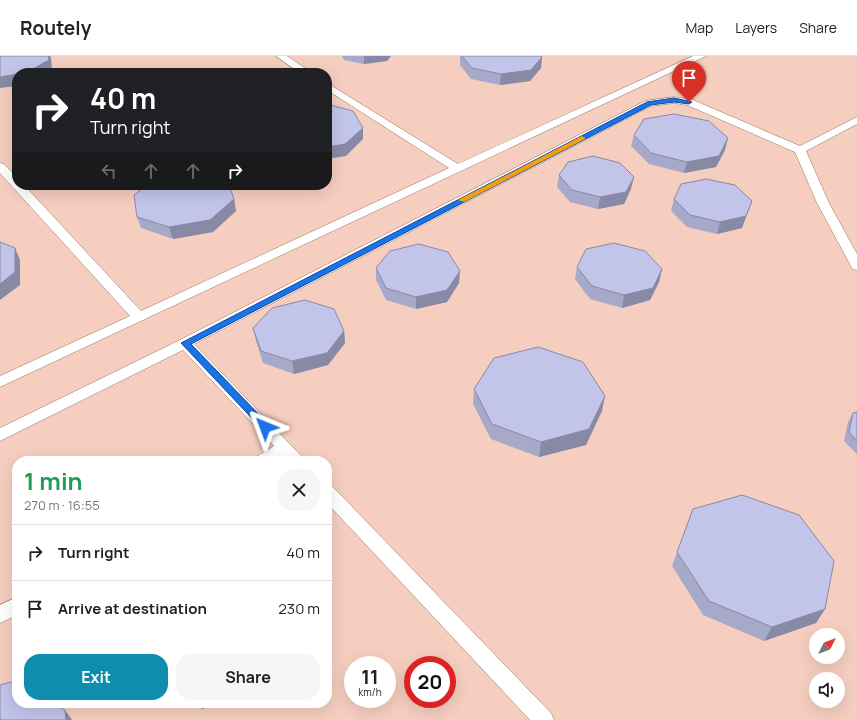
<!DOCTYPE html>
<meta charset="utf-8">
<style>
:root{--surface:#fff;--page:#f6f6f6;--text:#222;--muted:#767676;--line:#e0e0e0;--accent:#0e8dae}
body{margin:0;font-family:Manrope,sans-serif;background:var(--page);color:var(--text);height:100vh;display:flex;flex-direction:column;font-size:15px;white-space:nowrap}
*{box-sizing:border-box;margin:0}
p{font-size:13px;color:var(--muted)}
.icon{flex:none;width:22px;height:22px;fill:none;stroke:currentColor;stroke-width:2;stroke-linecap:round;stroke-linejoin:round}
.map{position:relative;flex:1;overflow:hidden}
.side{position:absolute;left:12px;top:400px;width:320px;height:252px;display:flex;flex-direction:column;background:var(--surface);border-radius:16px;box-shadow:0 4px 16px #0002}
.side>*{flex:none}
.guide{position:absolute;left:12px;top:12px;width:320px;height:122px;border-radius:16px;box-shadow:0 4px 16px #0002;background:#202124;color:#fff;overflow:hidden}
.needle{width:26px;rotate:48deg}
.fabs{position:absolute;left:809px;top:572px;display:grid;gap:8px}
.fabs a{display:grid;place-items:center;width:36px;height:36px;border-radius:50%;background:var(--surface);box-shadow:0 4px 16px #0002;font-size:20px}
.speed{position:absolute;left:344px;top:600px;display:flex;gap:8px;font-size:20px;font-weight:700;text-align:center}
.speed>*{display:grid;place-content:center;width:52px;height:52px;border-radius:50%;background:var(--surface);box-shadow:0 4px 16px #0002;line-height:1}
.speed small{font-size:10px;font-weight:400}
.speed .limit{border:6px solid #d22;background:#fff;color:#111}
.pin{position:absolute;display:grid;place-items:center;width:34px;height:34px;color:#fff;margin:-41px -17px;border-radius:50% 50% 50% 0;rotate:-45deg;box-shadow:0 0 4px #0007}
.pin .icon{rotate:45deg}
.me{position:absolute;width:44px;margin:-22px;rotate:316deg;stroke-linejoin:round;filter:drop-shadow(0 0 3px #0008)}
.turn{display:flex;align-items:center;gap:14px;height:84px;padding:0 12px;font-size:18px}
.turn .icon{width:52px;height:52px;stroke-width:2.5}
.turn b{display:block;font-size:28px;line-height:34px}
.lanes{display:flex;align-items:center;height:38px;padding:0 12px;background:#0003;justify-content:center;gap:20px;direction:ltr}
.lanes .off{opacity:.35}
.round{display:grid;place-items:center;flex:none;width:42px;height:42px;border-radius:16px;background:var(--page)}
.headline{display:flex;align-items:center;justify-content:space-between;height:68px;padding:0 12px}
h1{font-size:24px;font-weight:700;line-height:30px;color:#1e9e55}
.action{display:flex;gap:8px;margin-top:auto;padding:8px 12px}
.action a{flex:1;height:46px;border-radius:16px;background:var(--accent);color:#fff;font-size:16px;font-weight:700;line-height:46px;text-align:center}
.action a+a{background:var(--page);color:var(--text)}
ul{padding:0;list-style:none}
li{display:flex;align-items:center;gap:12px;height:56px;padding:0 12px;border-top:1px solid var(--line)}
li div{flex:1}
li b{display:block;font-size:15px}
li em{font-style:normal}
header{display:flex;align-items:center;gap:24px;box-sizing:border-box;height:56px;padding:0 20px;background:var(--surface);border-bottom:1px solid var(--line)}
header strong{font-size:19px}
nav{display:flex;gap:22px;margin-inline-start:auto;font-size:14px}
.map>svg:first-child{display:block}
</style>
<header>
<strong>Routely</strong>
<nav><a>Map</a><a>Layers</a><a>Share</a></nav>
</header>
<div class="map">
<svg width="857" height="664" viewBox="0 0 857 664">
<rect width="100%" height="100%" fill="#ffddd0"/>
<path fill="#f5cebf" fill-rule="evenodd" d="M0,0H857V664H0ZM17,17H327V129H17ZM17,405H327V647H17ZM816,579H838V601H816ZM353,609H387V643H353ZM413,609H447V643H413ZM816,623H838V645H816Z"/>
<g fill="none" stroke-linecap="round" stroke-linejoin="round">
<g stroke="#997365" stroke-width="1">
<path id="lane" d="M276,0H287L312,17H300Z
M693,0H706L0,331V320L130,260L0,117V107L4,108L17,121V129H24L141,255L449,112L327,34V27L458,108Z
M674,41L693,44L800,90L857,61V68L806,95L829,147L857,198V214L852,213L851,210L817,147L795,96L687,49L674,47L651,50L194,288L306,405H288L284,400L276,405H254L256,401L274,390L183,294L0,385V372L180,284L645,45Z
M327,429L333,431L551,657L554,664H530L327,447Z
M17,541V559L0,567V549Z"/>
</g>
<use href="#lane" fill="#fff" fill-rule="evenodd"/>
</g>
<path fill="#a7a9c9" d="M342,0H391L387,5L364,8L344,4Z
M460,0H541L542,1L541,12L530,25L500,29L471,23L460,9Z
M634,79L725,94L716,111L684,117L649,108L631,90Z
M559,119L631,133L624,148L598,153L570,146L557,131Z
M234,143L236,155L213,176L173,183L141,172L137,161Z
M674,143L742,172L717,178L687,171L671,155Z
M577,211L662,213L659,226L650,244L622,252L590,243L575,223Z
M376,212L459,227L447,246L416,253L386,244L376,224Z
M253,272L344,275L345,287L328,309L294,318L263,307L256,285Z
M474,333L602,355L586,389L539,401L491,383L473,348Z
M857,356V398L844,385L848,366L853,357Z
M693,453L825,553L816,567L764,585L703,559L672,510Z
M192,647H221L202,653Z"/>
<path fill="#8889a4" d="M48,0H50L51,2L52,15L49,17H26Z
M364,0H391L387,5L364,8Z
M542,1L541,12L530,25L500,29L501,18Z
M17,18V30L0,32V21Z
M363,72V83L346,100L327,103V91Z
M728,82L725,94L716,111L684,117L687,106Z
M634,121L631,133L624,148L598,153L600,141Z
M234,143L236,155L213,176L173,183L169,171Z
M752,145L742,172L717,178L720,166Z
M15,192L20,204V229L0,244V228Z
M662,213L659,226L650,244L622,252L624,239Z
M460,215L459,227L447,246L416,253V241Z
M344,275L345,287L328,309L294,318L292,305Z
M605,340L602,355L586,389L539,401L541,386Z
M825,553L816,567L764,585L772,571Z
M200,647H221L202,653Z
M65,654L72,664H66Z"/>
<path fill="#c2c4ea" stroke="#8889a4" d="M0,0H48L49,4L26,17H17V18L0,21Z
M462,0H541L542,1L531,14L501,18L472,12Z
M327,48L353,55L363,72L345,88L327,91Z
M674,58L709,65L728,82L719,100L687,106L651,97L634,79L644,63Z
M593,100L620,107L634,121L626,136L600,141L572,134L559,119L568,106Z
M706,123L735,129L752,145L746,160L720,166L690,159L674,143L681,128Z
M147,129H229L234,143L210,164L169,171L137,161L134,139Z
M0,186L15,192V216L0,228Z
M614,187L645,195L662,213L653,232L624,239L592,230L577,211L586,193Z
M419,188L448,196L460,215L447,234L416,241L386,232L376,212L390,195Z
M305,244L334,253L344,275L327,297L292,305L261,295L253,272L272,252Z
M538,291L583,306L605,340L589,373L541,386L492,368L474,333L494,302Z
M857,356V385L849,376L853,357Z
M742,439L799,459L834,505L825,553L772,571L709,545L677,496L693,453Z
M15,625L17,627V647H53L65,654L66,664H0V629Z"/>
<path fill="#1a73e8" stroke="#114b97" d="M674,42L692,46L689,48L674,46L651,49L191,288L268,368V373H262L181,287L647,46Z"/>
<path fill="#f59e0b" d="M582,80L585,82V83L464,146L458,144Z"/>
</svg>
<div class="fabs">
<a><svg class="needle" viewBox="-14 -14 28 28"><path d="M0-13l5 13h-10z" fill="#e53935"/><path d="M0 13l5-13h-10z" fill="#767676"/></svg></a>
<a><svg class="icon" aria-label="sound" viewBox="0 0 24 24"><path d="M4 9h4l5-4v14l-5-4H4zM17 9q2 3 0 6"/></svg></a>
</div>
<div class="speed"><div>11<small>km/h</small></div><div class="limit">20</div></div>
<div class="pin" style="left:689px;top:46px;background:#d93025"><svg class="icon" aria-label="arrive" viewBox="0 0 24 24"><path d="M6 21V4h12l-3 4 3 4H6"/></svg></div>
<svg class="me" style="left:265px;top:371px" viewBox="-20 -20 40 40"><path d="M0-17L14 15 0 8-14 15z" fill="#1a73e8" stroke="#fff" stroke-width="4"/></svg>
<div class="guide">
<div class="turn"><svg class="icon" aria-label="right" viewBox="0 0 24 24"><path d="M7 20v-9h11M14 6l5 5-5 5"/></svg><div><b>40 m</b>Turn right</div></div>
<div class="lanes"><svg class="icon off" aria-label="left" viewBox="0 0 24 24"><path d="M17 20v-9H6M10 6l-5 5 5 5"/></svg><svg class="icon off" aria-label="ahead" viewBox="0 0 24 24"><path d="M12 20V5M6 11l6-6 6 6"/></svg><svg class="icon off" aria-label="ahead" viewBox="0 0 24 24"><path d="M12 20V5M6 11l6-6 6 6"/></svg><svg class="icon" aria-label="right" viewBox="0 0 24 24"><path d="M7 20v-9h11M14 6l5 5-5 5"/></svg></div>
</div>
<section class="side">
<div class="headline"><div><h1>1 min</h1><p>270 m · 16:55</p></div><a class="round"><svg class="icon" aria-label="close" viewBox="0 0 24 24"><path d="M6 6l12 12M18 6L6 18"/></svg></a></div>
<ul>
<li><svg class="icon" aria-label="right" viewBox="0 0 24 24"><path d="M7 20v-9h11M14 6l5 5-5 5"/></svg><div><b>Turn right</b></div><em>40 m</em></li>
<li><svg class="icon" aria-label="arrive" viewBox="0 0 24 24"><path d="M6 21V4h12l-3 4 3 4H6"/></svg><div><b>Arrive at destination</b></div><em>230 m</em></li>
</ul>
<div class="action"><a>Exit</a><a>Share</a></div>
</section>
</div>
